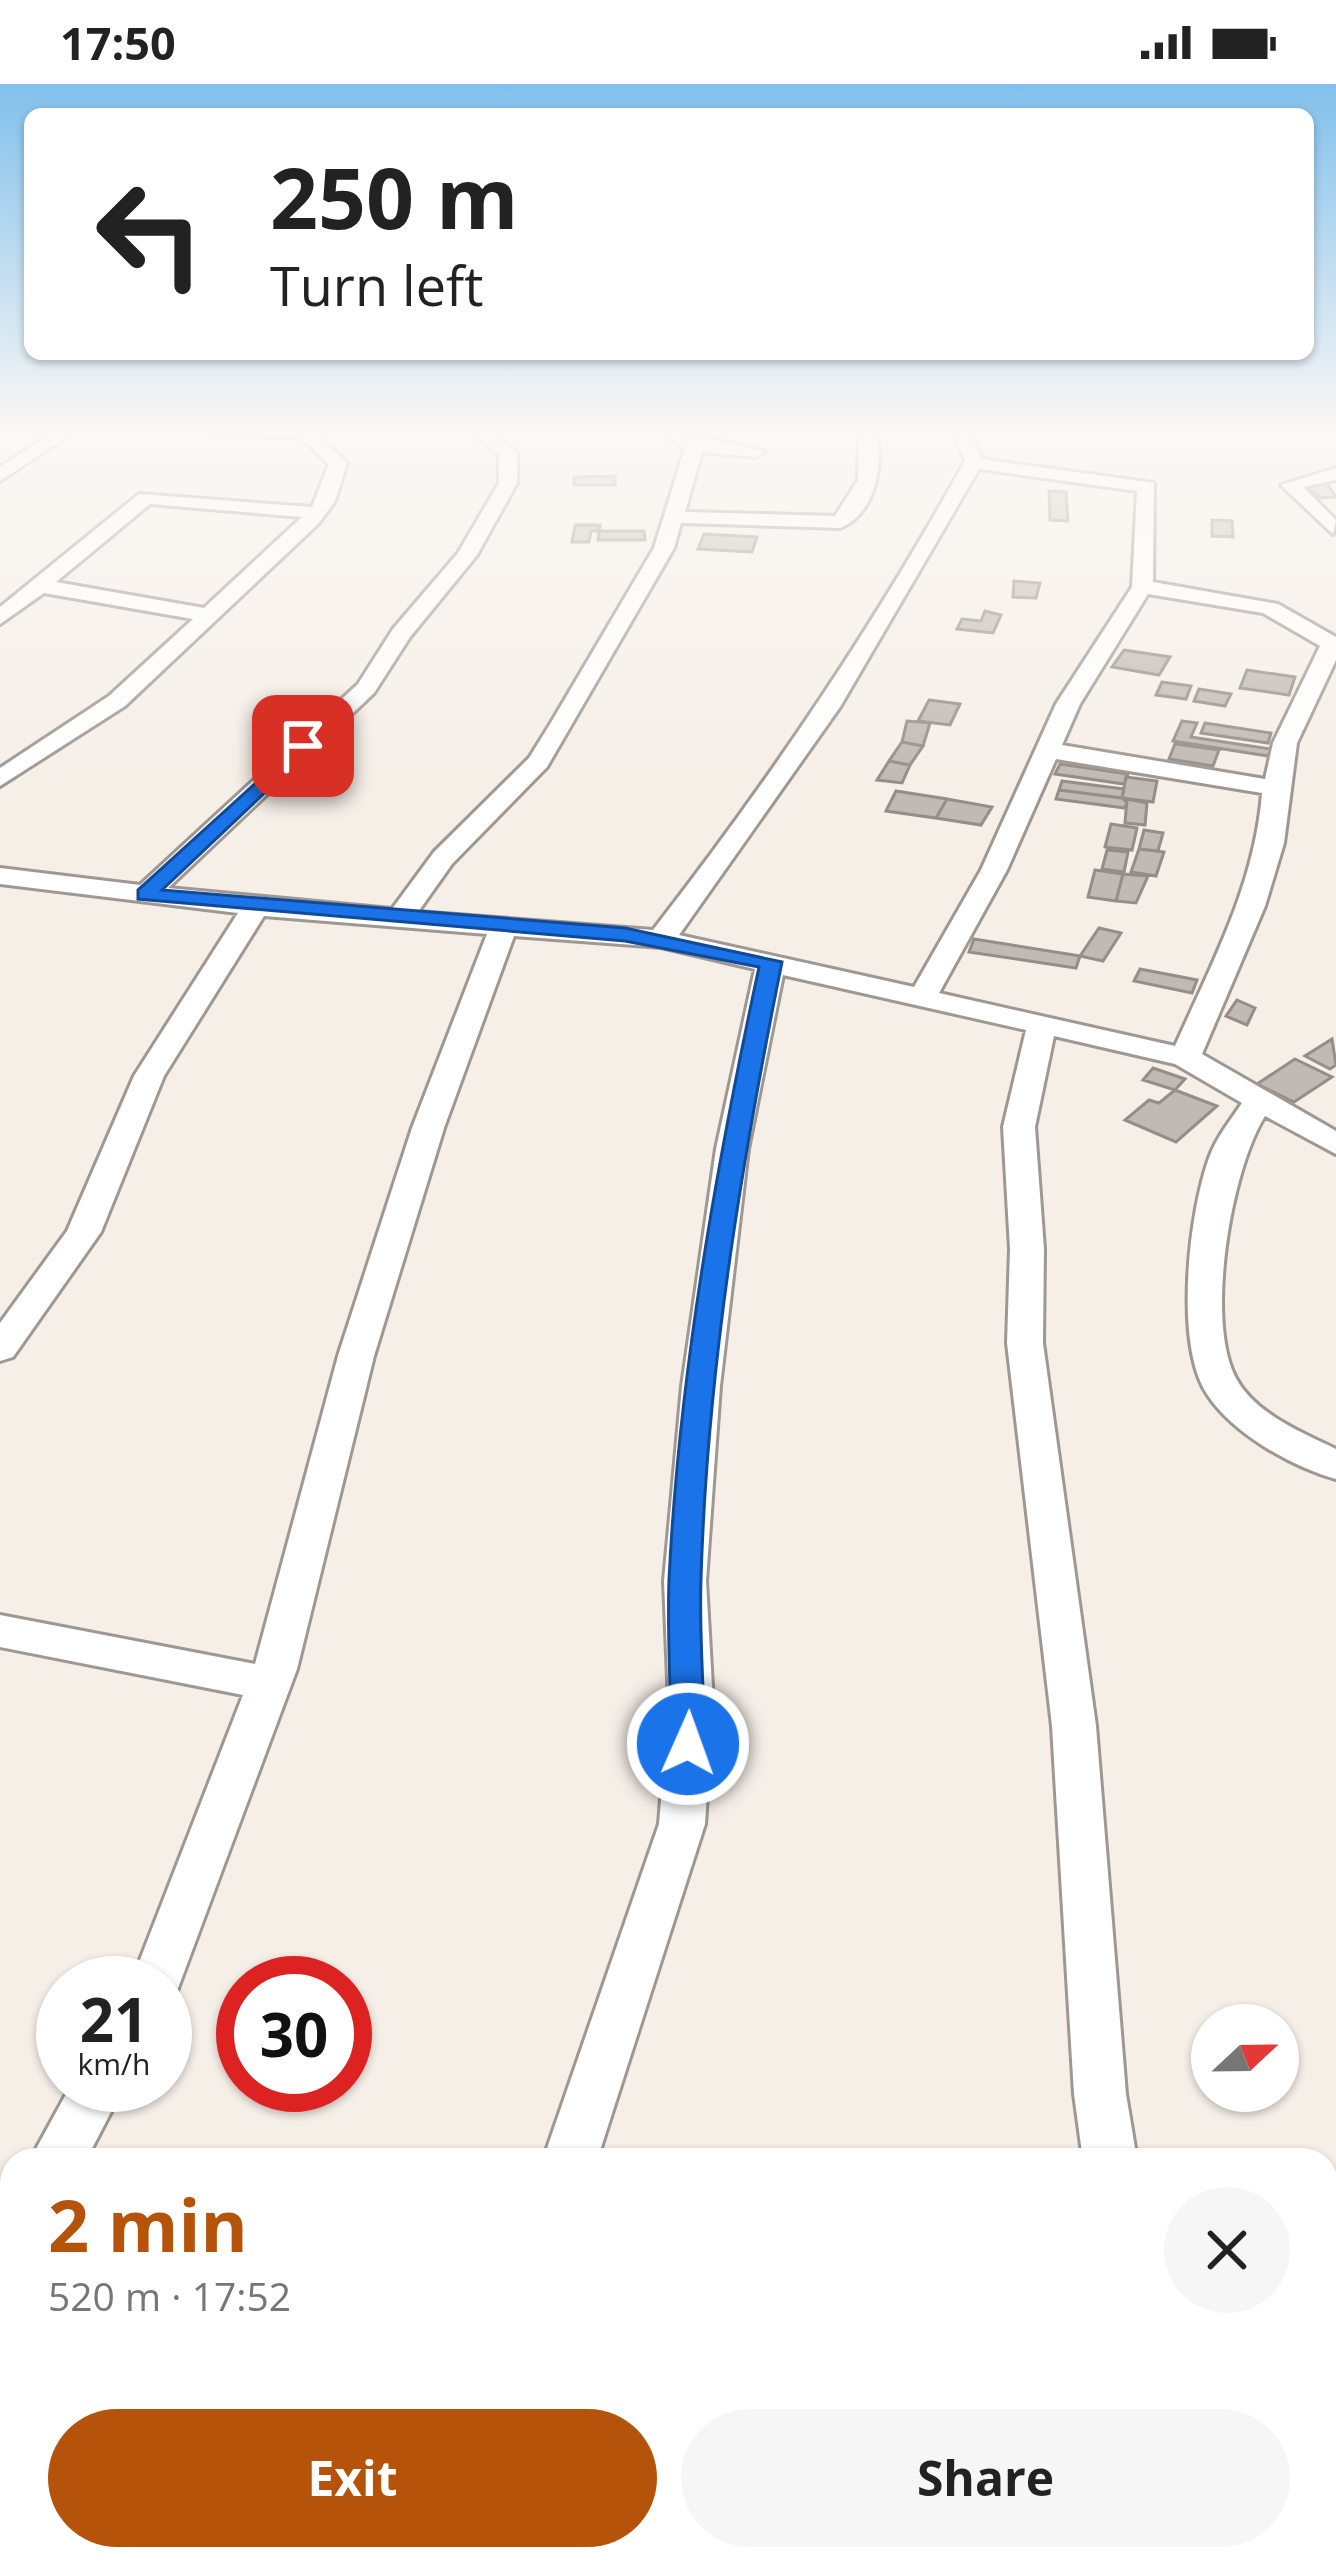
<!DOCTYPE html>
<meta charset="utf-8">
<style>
:root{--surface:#fff;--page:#f6f6f6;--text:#222;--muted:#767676;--accent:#b45309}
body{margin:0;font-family:"Open Sans",sans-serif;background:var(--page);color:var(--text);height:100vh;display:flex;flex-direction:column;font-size:45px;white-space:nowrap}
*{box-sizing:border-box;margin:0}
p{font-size:39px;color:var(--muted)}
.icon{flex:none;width:66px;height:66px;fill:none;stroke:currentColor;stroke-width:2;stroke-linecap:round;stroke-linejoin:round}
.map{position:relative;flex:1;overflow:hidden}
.panel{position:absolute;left:0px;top:2064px;width:1338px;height:423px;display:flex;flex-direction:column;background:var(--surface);border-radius:36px 36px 0 0;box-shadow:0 3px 9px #0004}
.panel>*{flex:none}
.guide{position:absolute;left:24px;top:24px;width:1290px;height:252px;border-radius:18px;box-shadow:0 3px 9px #0004;background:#fff;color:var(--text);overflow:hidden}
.needle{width:78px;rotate:68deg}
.buttons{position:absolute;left:1191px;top:1920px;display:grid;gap:24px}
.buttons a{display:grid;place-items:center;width:108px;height:108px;border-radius:50%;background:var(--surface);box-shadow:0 3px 9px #0004;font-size:60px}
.speed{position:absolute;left:36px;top:1872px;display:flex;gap:24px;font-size:60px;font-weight:700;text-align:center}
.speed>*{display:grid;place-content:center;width:156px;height:156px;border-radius:50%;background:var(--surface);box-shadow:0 3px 9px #0004;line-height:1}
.speed small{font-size:30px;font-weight:400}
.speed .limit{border:18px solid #d22;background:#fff;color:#111}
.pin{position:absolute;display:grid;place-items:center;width:102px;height:102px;color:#fff;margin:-51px;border-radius:24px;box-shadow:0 6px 18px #0006}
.me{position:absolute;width:132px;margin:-66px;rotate:2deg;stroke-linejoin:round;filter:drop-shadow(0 0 9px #0008)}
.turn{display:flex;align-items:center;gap:42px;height:252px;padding:0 48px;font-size:54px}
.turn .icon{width:156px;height:156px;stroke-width:2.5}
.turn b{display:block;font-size:84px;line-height:102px}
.round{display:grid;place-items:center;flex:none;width:126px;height:126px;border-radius:63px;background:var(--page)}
.summary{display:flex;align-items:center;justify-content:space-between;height:204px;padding:0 48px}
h1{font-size:72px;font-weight:700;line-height:90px;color:var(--accent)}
.action{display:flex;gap:24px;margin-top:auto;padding:24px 48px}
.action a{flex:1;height:138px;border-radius:72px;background:var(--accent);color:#fff;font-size:48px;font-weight:700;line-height:138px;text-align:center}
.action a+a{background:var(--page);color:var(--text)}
.status{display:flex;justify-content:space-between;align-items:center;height:84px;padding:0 60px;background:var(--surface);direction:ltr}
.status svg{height:33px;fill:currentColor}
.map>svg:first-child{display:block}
</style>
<div class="status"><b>17:50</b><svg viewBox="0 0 49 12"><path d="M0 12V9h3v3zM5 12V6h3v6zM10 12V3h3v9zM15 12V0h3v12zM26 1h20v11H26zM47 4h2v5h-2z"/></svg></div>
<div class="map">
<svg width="1336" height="2486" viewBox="0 0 1336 2486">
<rect width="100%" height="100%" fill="#f6efe8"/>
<path fill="#c1b9b3" stroke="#958e88" stroke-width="3" d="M615,392V401H574V393Z
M1327,399L1336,413L1320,414L1302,401Z
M1049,407L1066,408L1068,437L1050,436Z
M1212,436L1232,437L1233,453L1212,452Z
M575,441H600L599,447H591L589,458H572Z
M599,447H644L645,456H598Z
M704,450L757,453L752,468L698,465Z
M1014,497L1040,499L1036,514L1013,513Z
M985,527L1001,531L993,549L957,545L962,535L981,537Z
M1124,566L1170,573L1159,591L1112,583Z
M1247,586L1295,593L1289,611L1240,604Z
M1162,598L1191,602L1186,615L1156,611Z
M1199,605L1231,610L1225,622L1194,617Z
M929,616L960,620L950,641L918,637Z
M907,637L930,639L923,662L902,658Z
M1182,637L1197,639L1191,653L1271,665L1268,672L1173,657Z
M1205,639L1271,649L1268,659L1201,649Z
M902,658L923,662L910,681L889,677Z
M1175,660L1219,666L1213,682L1169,675Z
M889,677L910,681L902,699L877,696Z
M1060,680L1128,690L1124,700L1055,690Z
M1126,693L1157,697L1153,718L1122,714Z
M1062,697L1124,705L1122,714L1059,706Z
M1059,706L1122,714L1127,718L1125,724L1056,715Z
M896,707L947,715L936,734L886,727Z
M947,715L992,723L981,741L936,734Z
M1127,715L1147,719L1145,741L1125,739Z
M1111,740L1137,744L1132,766L1105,763Z
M1144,746L1163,749L1158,767L1139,765Z
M1139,765L1164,768L1156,792L1131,788Z
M1107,766L1128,768L1124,788L1102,785Z
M1095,786L1123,790L1116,817L1088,813Z
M1123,790L1148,792L1136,819L1116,817Z
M1099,844L1121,849L1103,877L1080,872Z
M974,855L1080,872L1076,884L969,868Z
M1140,885L1197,896L1192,909L1134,897Z
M1237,916L1255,924L1247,941L1226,932Z
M1332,955L1336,981L1330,985L1305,972Z
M1295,975L1332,993L1294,1018L1257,1000Z
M1153,984L1185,995L1175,1006L1143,996Z
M1175,1006L1217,1022L1176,1058L1125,1036L1149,1016L1159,1019Z"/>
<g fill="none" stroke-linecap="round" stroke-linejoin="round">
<g stroke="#9f9892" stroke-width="6">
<path id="street" d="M57,346H77L0,397V383Z
M203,346H312L347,379L335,417L319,439L125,622L0,702V684L109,612L193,535L44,509L0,540V523L139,410L312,423L329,380L300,353L211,351ZM150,420L302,433L204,524L56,498Z
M469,346H488L517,369V399L477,471L410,553L374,609L168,804L392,825L434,768L529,674L552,637L654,464L685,364L655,346C665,346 759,364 765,368L756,373L702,368L685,428L835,432L858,396L859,346H876C884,380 876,429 840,444L681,439L674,464L547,683L452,780L418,828L653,846C769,697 874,542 965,377L953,346H969L982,374L988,376L1154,399L1153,498L1278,520L1336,553V576L1297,659L1284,759L1265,822L1202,970L1336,1047V1070L1265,1032C1231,1085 1204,1240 1237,1296C1256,1330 1303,1349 1336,1365V1395C1292,1383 1232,1349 1207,1310C1174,1260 1189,1129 1209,1074C1216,1054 1230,1037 1242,1019L1175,980L1054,952L1035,1043L1044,1165L1043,1259L1096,1642L1126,2010L1137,2076H1083L1074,2010L1052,1642L1007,1259L1010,1165L1003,1043L1026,946L783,891L748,1065L720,1302L706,1497L713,1620L705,1740L597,2076H543L659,1740L669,1620L664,1497L682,1302L716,1065L755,885L661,863L514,852L444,1044L374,1272L297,1585L174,1915L165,1918V1899H131L243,1611L0,1563V1531L255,1580L338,1272L412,1044L487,850L264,832L164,992L101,1148L13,1273L0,1277V1239L67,1147L134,992L238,829L0,800V784L140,801L358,600L393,545L458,469L499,399V371ZM979,385L1137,407L1132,503L1056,620L981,786L914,903L679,851L840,623ZM1148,510L1263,529L1320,562L1273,659L1265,695L1062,661L1080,620ZM1056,675L1262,709C1255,800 1212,879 1175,962L939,909L1007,786Z
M1336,384V396L1303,403L1336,436L1333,450L1281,401Z
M71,2001H125L86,2076H30Z
M1336,2114V2171L1326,2175V2118Z
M12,2129V2199L0,2204V2134Z
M407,2475H469L465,2486H403Z
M821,2475H891L886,2486H816Z"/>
</g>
<use href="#street" fill="#fff" fill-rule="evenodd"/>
</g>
<linearGradient id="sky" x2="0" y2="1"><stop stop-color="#81c0ec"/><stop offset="0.5" stop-color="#fbf8f5"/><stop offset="1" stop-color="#fbf8f5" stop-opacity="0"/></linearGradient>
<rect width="1336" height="694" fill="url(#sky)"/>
<path fill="#1a73e8" stroke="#114b97" stroke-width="3" d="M303,656L310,658V666L162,806L625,844L782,878C741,1081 707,1288 701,1495C699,1550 704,1606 705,1660L700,1670H676L671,1660C671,1606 667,1550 669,1496C679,1290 716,1084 759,883L625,857L138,815V806Z"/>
</svg>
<div class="buttons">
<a><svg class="needle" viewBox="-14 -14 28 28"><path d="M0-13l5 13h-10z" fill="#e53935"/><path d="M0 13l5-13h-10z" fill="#767676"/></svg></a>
</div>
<div class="speed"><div>21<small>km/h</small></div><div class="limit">30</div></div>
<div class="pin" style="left:303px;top:662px;background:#d93025"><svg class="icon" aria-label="arrive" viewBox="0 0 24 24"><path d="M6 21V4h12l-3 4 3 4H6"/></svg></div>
<svg class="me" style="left:688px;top:1660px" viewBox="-20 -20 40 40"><circle r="17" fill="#1a73e8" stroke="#fff" stroke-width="3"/><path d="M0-11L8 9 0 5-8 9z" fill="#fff"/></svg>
<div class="guide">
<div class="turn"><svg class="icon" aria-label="left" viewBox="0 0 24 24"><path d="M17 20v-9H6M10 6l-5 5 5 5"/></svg><div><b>250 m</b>Turn left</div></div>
</div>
<section class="panel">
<div class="summary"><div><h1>2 min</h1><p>520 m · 17:52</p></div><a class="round"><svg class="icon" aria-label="close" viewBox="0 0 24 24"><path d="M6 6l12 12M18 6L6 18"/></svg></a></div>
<div class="action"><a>Exit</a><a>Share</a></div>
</section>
</div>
